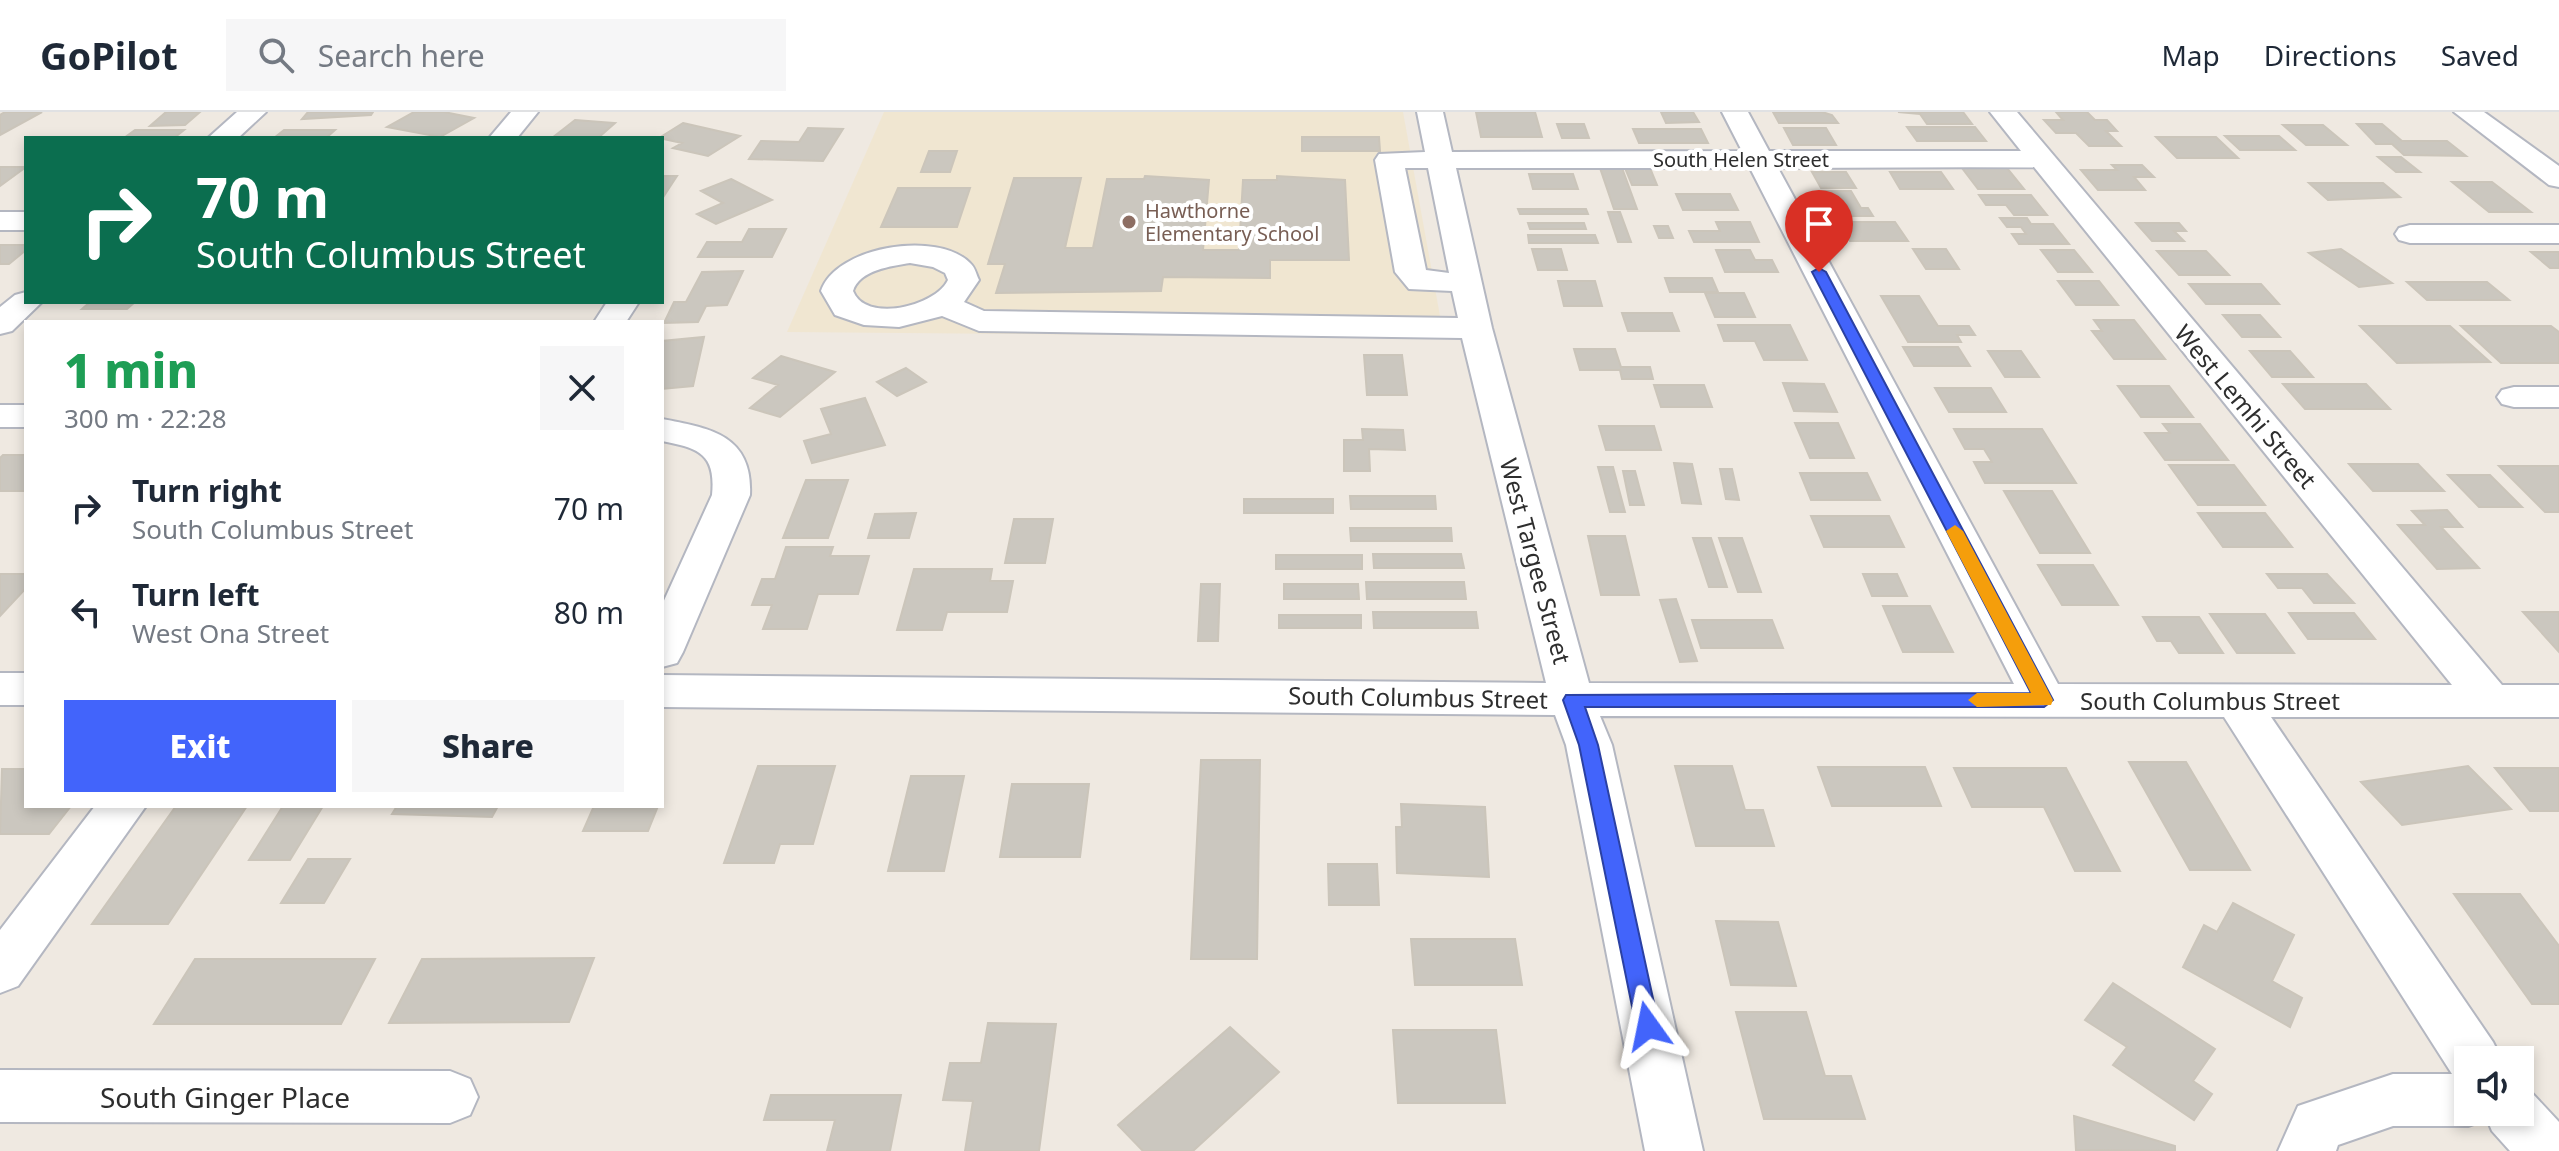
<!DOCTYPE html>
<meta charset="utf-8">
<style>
:root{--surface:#fff;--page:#f6f6f7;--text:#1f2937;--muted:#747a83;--line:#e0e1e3;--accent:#4264fb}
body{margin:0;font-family:"Noto Sans",sans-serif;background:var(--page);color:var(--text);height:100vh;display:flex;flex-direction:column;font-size:30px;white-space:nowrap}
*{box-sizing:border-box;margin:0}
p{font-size:26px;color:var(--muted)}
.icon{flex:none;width:44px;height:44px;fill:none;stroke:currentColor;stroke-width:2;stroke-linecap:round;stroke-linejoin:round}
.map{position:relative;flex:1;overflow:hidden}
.side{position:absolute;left:24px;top:208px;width:640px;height:488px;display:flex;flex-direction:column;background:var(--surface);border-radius:0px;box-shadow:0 4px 12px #0003}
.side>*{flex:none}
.banner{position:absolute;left:24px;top:24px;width:640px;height:168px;border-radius:0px;box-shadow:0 4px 12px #0003;background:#0b6e4f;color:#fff;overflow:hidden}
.buttons{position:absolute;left:2454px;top:934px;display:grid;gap:16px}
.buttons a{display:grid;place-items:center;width:80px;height:80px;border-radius:0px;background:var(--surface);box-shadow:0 4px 12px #0003;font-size:40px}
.pin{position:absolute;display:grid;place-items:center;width:68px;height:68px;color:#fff;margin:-82px -34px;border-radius:50% 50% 50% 0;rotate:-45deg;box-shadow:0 0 8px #0007}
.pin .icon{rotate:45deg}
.me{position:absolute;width:88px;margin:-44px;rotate:348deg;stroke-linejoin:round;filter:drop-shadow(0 0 6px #0008)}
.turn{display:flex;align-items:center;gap:28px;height:168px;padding:0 40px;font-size:36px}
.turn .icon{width:104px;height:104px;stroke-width:2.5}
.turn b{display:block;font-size:56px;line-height:68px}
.round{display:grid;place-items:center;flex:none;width:84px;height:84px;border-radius:0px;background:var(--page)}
.summary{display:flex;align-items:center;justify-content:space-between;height:136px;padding:0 40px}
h1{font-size:48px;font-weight:800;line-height:60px;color:#1e9e55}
.action{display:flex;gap:16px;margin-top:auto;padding:16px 40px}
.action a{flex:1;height:92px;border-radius:0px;background:var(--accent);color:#fff;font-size:32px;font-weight:800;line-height:92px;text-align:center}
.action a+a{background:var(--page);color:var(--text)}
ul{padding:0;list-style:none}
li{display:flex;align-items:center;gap:24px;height:104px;padding:0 40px}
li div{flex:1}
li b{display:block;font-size:30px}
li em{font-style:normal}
header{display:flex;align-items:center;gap:48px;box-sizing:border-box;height:112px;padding:0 40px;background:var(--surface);border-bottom:2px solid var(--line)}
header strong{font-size:38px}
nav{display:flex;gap:44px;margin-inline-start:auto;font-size:28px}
.search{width:560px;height:72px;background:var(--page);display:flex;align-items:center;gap:20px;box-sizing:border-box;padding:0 28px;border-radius:0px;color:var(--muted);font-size:30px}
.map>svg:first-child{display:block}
</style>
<header>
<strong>GoPilot</strong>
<div class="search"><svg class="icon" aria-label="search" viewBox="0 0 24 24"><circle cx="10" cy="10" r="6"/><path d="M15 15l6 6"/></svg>Search here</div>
<nav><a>Map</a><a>Directions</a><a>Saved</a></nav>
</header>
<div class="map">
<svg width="2559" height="1039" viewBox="0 0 2559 1039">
<rect width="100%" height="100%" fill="#efe9e1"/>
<path fill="#f0e6d1" d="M884,0H1403L1444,226L787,220Z"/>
<path fill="#cbc7bf" stroke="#cbc5ba" stroke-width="2" d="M5,0H42L0,23V3Z
M166,0H200L185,13L150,14Z
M308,0H373L371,3L302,7Z
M414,0H444L474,6L440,25L387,15Z
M1476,0H1535L1542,25H1481Z
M1661,0H1693L1699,10L1666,11Z
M1773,0H1822L1832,3L1838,11H1779Z
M1898,0H1963L1972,12H1927L1920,2Z
M2056,0H2087L2095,8H2107L2117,19H2106L2121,34H2089L2076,21H2056L2044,8H2063Z
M575,8L615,11L598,26H552Z
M683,11L740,24L708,44L673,36L682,31L659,26Z
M1557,12H1584L1589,26H1562Z
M2357,12H2382L2402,29H2447L2466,44L2404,43L2392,32H2376Z
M2283,13H2323L2347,33H2306Z
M1907,15H1975L1986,29H1917Z
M808,16L843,17L823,49L749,47L761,29L799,30Z
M1784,16H1826L1836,33H1793Z
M1633,17H1701L1708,31H1639Z
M135,18H184L174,26H124Z
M284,18H335L326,26H274Z
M2225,24H2279L2295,38H2240Z
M1302,25H1379L1380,39H1302Z
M2156,25H2216L2238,46H2177Z
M929,39H957L950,60H921Z
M2378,45H2401L2420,60H2396Z
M2112,53H2142L2154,65H2134L2145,78H2098L2081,58H2117Z
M0,55H26L0,74Z
M1600,56H1622L1637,97H1614Z
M1625,56H1650L1657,73H1632Z
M1962,56H2007L2024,77H1978Z
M1812,60H1846L1856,76H1821Z
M1890,60H1941L1953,77H1900Z
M1529,62H1573L1578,77H1533Z
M662,64H677L662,87Z
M1145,64L1209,68L1203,138H1239L1243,68H1277V64L1345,68L1349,148H1270V166L1163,165L1161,179L996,181L1005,152H988L1014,66H1081L1065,136H1093L1107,67H1144Z
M731,67L772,88L716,112L697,102L723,91L701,79Z
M2452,70H2492L2531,100H2489Z
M2309,71H2383L2400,85L2328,88Z
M898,76H970L957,115H881Z
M1822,79H1851L1861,96H1868L1873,104H1837Z
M1676,82H1730L1738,98H1683Z
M1979,83H2031L2047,103H2014L2006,93H1986Z
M1518,97H1586L1588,102H1520Z
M1608,100H1620L1631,130H1618Z
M2000,106H2027L2031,112H2053L2069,132H2019L2012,122H2026L2021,115H2007Z
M1716,110H1750L1759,130H1694L1689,119H1720Z
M1838,110H1895L1908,129H1850Z
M1528,111H1584L1586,117H1530Z
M2136,111H2179L2186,119H2174L2184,129H2152Z
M1654,114H1668L1673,126H1659Z
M749,117H786L772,145H698L707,130H742Z
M1528,123H1595L1598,131H1529Z
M0,133H26V138L9,152H0Z
M1532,137H1561L1567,158H1538Z
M1913,137H1946L1959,157H1926Z
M2341,137L2392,171L2359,175L2309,141Z
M1716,138H1750L1755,148H1772L1778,160H1725Z
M2041,138H2074L2092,160H2058Z
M2157,139H2206L2229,163H2179Z
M2531,140H2559V156H2550Z
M743,159L727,193L706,194L698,210L664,211L674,190H686L702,160Z
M1665,166H1712L1718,180H1670Z
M1558,169H1595L1602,194H1564Z
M2058,169H2099L2118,193H2076Z
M2407,170H2487L2509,188H2427Z
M2189,172H2261L2279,192H2206Z
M1705,181H1744L1755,205H1715Z
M1881,184H1919L1938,214H1969L1975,223H1957L1961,230H1908Z
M90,190H135L127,197H82Z
M1622,201H1672L1679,219H1628Z
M2223,203H2260L2280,225H2242Z
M2094,208H2134L2165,247H2114L2092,219H2102Z
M1718,213H1790L1807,248H1764L1755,229H1724Z
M2360,214H2450L2490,250L2397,251Z
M2461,214H2551L2559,220V251H2501Z
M704,225L693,274L662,277V229Z
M1903,235H1958L1970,254H1914Z
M1574,237H1615L1621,255H1650L1653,267H1622L1620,258H1580Z
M1988,239H2021L2039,265H2005Z
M2250,239H2290L2313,265H2272Z
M1364,243H1402L1407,283H1367Z
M781,244L835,260L780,305L750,296L778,273L753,266Z
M906,256L926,270L897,284L877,270Z
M1783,271L1824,272L1837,300L1794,299Z
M2283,272H2366L2390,297H2305Z
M1654,273H1704L1712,295H1661Z
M2118,274H2169L2193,305H2141Z
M1935,276H1991L2006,300H1949Z
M865,286L885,333L812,351L804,329L831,322L821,297Z
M1795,311H1838L1854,346H1810Z
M2163,312H2200L2228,348H2165L2145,321H2170Z
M1599,314H1654L1661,338H1606Z
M1362,317L1403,318L1405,338L1369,337L1370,359H1344V328H1363Z
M1954,317H2042L2076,371H1985L1974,350H1992L1984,337H1965Z
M3,343H26V379H0V346Z
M1674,351L1692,352L1701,392L1682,391Z
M2349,352H2418L2444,379H2373Z
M2169,353H2234L2265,393H2198Z
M2499,354H2559V400H2545Z
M1598,355H1613L1625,400H1610Z
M1720,357H1732L1739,388L1726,387Z
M1623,359H1635L1644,393H1630Z
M1800,361H1867L1880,388H1811Z
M2448,363H2490L2522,395H2479Z
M806,368H848L828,426H783Z
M2004,379H2052L2090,441H2040Z
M1350,384H1435L1436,397H1351Z
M1244,387H1333V401H1244Z
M2447,398L2462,415H2441L2479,456L2437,457L2398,413H2425L2412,399Z
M916,401L909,426H868L875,402Z
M2198,401H2265L2292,435H2223Z
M1811,404H1889L1904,435H1824Z
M1014,407H1053L1045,451H1005Z
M1350,416H1451L1452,429H1351Z
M1588,424H1625L1639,483H1601Z
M1693,426H1711L1727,475H1709Z
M1719,426H1742L1761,480H1738Z
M786,435H833L830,444H869L858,482H818L807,517H763L772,493H752L762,467H775Z
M1373,442H1461L1464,456H1374Z
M1276,443H1362V457H1276Z
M2038,453H2093L2118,493H2062Z
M914,457H992L990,469H1013L1007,500H947L942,518H897Z
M0,462H26V476L0,504Z
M1863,462H1897L1907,484H1872Z
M2267,462H2327L2354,491H2314L2302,476H2278Z
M1366,470H1464L1466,487H1367Z
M1201,472H1220L1218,529H1198Z
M1284,472H1358L1359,487H1284Z
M1676,487L1697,549L1680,550L1660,488Z
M1883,494H1930L1953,540H1903Z
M1373,500H1476L1478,516H1374Z
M2523,500H2559V540Z
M2289,501H2354L2375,527H2308Z
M2210,502H2265L2294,541H2237Z
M1279,503H1361V516H1279Z
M2143,505H2199L2223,541H2179L2171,529H2157Z
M1692,508H1772L1783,536H1701Z
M1201,648H1260L1257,847H1191Z
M2129,650H2186L2250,758H2190Z
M758,654H835L813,732H780L774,751H724Z
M1675,654H1732L1745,698H1763L1774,734H1696Z
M2468,654L2511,697L2402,713L2361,670Z
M1818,655H1925L1941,694H1832Z
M1954,656H2066L2120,759H2075L2044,695H1972Z
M2495,656H2559V699H2530Z
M2,657H26V694H71L49,722H0Z
M911,664H964L944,759H888Z
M1012,672H1089L1080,745H1000Z
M1401,692L1485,695L1489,765L1397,761L1396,715H1402Z
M176,694H247L168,812H92Z
M283,694H323L290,748H249Z
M397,694H498L492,705L392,702Z
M594,694H658L648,719H583Z
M308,747H350L324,791H281Z
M1328,752H1377L1379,793H1329Z
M2454,782H2520L2559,834V892H2532Z
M2233,791L2294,823L2272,869L2302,886L2290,915L2183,855L2204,813L2217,820Z
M1716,809L1778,810L1796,874L1731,873Z
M1411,827H1515L1522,873H1415Z
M594,846L569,910L389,911L422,847Z
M195,847H375L341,912H154Z
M2113,871L2215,937L2193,969L2212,982L2194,1008L2113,953L2127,935L2085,908Z
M1736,900H1806L1825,964H1851L1865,1007H1764Z
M988,911L1056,912L1039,1039H965L973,989L943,988L950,951H981Z
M1230,915L1279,960L1193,1039H1143L1118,1013Z
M1393,918H1496L1505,991H1398Z
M771,983H901L890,1039H827L835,1008H764Z
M2074,1004L2175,1034V1039L2076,1038Z"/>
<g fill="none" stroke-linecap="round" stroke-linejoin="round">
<g stroke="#b4b7c1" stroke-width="4">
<path id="minor" d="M237,0H266L238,26H208Z
M511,0H538L517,26H489Z
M1417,0H1443L1452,40L1742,39L1722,0H1748L1769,39H2021L1990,0H2017L2502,573H2559V605H2271L2493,930L2502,948H2468V1000H2520V977L2532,981L2559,1010V1039H2510L2492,1019L2487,1007L2468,1014H2393L2338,1033L2336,1039H2278L2298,994L2393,962H2452L2224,605L1600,604L1612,633L1703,1039H1645L1566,633L1555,603L662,595V563L1546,571L1462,226L979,219L942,204L899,215L864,213L835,203L821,179C836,134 938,118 970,151C975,155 976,162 979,168L964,190L984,199L1458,206L1452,179L1409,177L1395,160L1375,48L1379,42L1425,40ZM2034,55L2452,573L2058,572L1778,56ZM1405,56H1428L1449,161L1426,158ZM1456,56H1750L2014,572L1589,571L1492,216ZM910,151L933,155L945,161L948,168C935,195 865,211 853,179C859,158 892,154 910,151Z
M2454,0H2484L2559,54V75L2549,73Z
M0,100H26V118H0Z
M2410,113H2559V131H2410L2399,128L2395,122L2399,116Z
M26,180V190H42L12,219L0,222V195L15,183Z
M607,190H639L626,210H594Z
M2514,275H2559V295H2514L2502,292L2497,285L2502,278Z
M0,293H26V315H0Z
M662,307C710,316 753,323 750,383L683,540L677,551L662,555V493L712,383C716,342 699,336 662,329Z
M0,561H26V593H0Z
M95,694H146L18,874L0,881V818Z
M0,958L450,959L470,967L478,985L470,1003L450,1011L0,1010Z"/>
</g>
<use href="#minor" fill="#fff" fill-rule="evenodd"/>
</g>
<path fill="#4264fb" stroke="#2b41a3" stroke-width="2" d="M1819,156L1826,160L2053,588L2044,595H1585L1598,633L1659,914L1656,921L1648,924L1640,921L1636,914L1579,633L1563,588L1566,583L2031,581L1812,160Z"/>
<path fill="#f59e0b" d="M1955,413L1963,419L2053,588L2051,593L1977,595L1968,588L1977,581H2031L1946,419Z"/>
<circle fill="#8d6e63" stroke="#fff" stroke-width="3" cx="1129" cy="110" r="8"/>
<g text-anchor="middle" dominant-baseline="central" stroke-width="8" stroke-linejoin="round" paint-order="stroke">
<g font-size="20" fill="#2e2e2e" stroke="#fff">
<text x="1741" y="47">South Helen Street</text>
</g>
<g font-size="20" fill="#785e54" stroke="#fff" text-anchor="start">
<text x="1145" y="98">Hawthorne<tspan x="1145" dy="23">Elementary School</tspan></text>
</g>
<g font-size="24" fill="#2e2e2e" stroke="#fff">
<text transform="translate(2246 294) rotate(50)">West Lemhi Street</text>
<text transform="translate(1536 449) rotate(75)">West Targee Street</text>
<text transform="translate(1418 585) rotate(1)">South Columbus Street</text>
<text x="2210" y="588">South Columbus Street</text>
</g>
<g font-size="28" fill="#2e2e2e" stroke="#fff">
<text x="225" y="985">South Ginger Place</text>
</g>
</g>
</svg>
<div class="buttons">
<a><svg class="icon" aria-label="sound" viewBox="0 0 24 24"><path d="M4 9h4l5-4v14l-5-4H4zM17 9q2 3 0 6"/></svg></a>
</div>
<div class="pin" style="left:1819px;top:160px;background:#d93025"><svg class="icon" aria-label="arrive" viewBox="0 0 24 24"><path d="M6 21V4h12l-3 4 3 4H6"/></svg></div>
<svg class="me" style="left:1648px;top:914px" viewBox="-20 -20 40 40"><path d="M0-17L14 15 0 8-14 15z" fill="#4264fb" stroke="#fff" stroke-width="4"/></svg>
<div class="banner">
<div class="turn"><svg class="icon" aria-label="right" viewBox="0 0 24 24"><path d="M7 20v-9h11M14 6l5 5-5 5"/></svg><div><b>70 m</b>South Columbus Street</div></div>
</div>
<section class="side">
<div class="summary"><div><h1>1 min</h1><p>300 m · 22:28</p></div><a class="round"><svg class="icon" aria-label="close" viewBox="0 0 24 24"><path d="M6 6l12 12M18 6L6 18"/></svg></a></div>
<ul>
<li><svg class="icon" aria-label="right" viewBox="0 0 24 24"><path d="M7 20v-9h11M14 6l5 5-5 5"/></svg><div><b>Turn right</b><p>South Columbus Street</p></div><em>70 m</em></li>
<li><svg class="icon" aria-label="left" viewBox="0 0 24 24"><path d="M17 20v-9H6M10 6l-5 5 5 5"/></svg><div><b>Turn left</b><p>West Ona Street</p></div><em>80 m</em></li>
</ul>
<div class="action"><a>Exit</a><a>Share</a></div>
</section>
</div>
